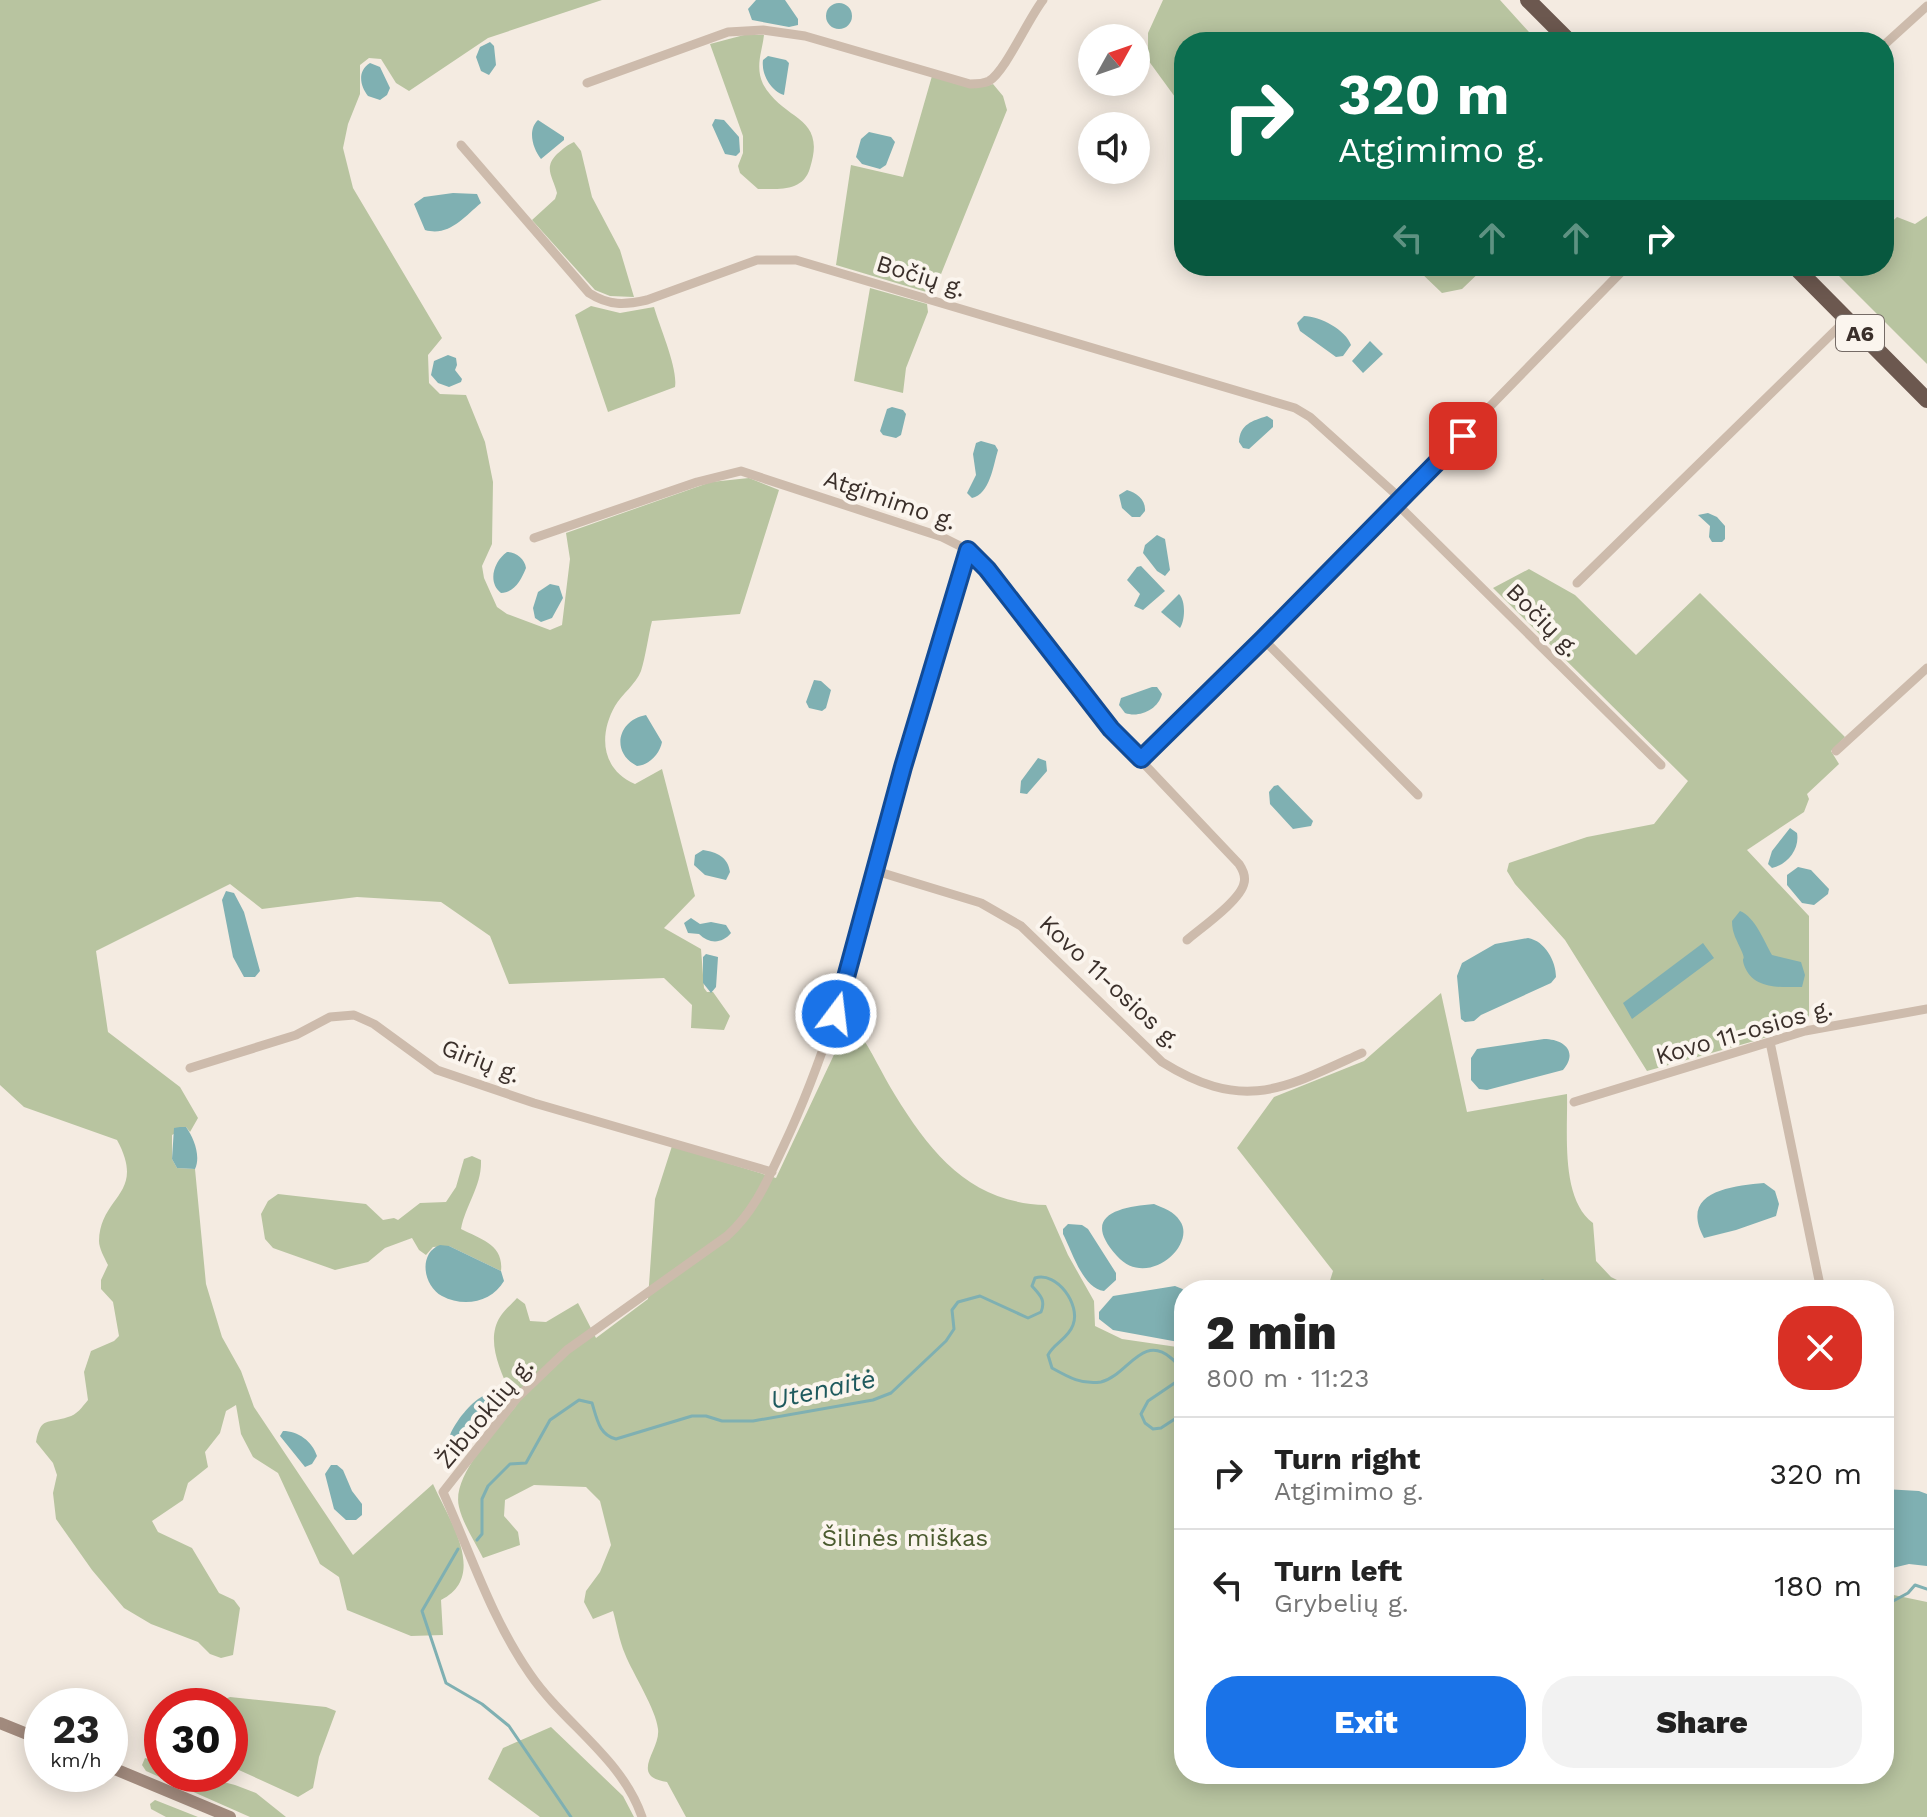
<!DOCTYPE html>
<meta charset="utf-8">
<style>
:root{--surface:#fff;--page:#f2f2f2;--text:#222;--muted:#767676;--line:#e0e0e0;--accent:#1a73e8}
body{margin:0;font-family:"Work Sans",sans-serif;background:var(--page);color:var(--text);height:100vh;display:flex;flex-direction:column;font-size:30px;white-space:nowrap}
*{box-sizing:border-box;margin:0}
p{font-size:26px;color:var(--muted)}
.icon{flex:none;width:44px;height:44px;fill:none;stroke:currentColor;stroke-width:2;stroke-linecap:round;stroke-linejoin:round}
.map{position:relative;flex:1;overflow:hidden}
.side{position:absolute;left:1174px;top:1280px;width:720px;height:504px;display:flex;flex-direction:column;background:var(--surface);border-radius:32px;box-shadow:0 4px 20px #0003}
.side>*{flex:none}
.hud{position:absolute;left:1174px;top:32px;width:720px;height:244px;border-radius:32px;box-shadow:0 4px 20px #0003;background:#0b6e4f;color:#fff;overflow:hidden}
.needle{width:52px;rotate:50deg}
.buttons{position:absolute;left:1078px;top:24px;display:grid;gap:16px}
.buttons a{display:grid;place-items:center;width:72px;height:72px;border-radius:50%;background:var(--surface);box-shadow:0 4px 20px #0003;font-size:40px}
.speed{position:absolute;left:24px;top:1688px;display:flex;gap:16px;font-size:40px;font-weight:700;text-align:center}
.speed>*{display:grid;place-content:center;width:104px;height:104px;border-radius:50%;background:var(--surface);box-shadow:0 4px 20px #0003;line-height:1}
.speed small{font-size:20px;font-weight:400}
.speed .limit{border:12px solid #d22;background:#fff;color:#111}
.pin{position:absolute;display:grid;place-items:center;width:68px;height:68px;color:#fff;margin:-34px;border-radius:16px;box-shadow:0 4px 12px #0006}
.me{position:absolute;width:88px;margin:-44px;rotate:15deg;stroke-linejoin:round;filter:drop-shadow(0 0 6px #0008)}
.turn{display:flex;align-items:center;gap:28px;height:168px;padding:0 32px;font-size:36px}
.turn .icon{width:104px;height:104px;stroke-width:2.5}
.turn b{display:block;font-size:56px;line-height:68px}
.lanes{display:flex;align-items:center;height:76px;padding:0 32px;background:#0003;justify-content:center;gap:40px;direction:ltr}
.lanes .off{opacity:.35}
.round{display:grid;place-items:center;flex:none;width:84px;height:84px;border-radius:32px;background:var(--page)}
.summary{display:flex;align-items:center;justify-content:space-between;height:136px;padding:0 32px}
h1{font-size:48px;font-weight:800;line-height:60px}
.button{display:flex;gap:16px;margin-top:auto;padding:16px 32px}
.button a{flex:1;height:92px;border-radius:32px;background:var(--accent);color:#fff;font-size:32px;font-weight:800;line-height:92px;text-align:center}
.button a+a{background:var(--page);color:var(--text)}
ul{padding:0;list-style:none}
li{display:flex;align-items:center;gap:24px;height:112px;padding:0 32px;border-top:2px solid var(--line)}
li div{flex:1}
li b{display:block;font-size:30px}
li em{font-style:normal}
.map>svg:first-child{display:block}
</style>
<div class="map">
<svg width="1927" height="1817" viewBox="0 0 1927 1817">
<rect width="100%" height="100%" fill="#f4ebe1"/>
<path fill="#b8c4a0" d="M0,0H602L488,38L409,91L396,83L381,59L369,58L360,65V94L348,124L343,148L353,188L442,338L428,355L429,383L440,394L466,395L485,442L493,482L492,544L482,566L484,578L497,607L507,614L550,630L562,625L570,559L566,533L711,482L749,478L779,490L740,614L652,621C648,637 646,655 641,671C636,684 622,694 615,706C598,736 602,770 635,784L662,769L695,896L664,928L701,949L704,988L707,992H713L730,1016L724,1030L691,1028L692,1005L664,978L509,984L490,936L441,902L357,897L262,909L230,884L96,951L108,1032L180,1087L198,1118L190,1132L186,1127L172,1135V1159L177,1168L195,1169L206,1284L222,1337L241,1371L254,1407L353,1555L433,1484C448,1518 489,1576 441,1600L443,1635L411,1636L347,1610L339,1577L320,1564L278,1473L253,1457L241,1434L236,1405L226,1411L220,1433L205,1452L208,1467L188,1483L183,1500L152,1521L158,1532L192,1548L219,1593L234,1600L240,1608L233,1655L221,1658L210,1654L198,1642L151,1624L124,1608L92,1570L56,1519L53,1493L57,1475L53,1463L36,1442C41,1416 47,1424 68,1417C77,1415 82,1407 88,1400L84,1372L91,1351L114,1341L119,1336L113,1302L101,1289V1280L108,1265C104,1257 99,1248 99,1241C100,1195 147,1195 117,1140L24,1107L0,1085Z
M1163,0H1500L1538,42H1184V100L1175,97L1148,60V33Z
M744,35H764C762,52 755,67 763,84C784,122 827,115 810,168C803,192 779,189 758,189L740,173L738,166L743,153V136L710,44Z
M932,76C952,82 972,92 993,84L1003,96L1007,110L933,294L836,265L851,165L903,177Z
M574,142L581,151L592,197L620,250L634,297L610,296L595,290L532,220L555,199L557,193C553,177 543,168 557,154C563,149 567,145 574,142Z
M1927,216V364L1829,266H1884V229L1897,217L1915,224Z
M1417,266H1486L1462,289L1442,293L1418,270Z
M870,288L927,304L928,312L906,368L903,393L854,381Z
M591,306L620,313L654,307C660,328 678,368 675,387L608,412L575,315Z
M1529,569L1575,595L1636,655L1700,593L1845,737L1831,751L1839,764L1807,794L1809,799L1804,812L1747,850L1809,916V1022L1758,1040L1647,1071L1565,940L1515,884L1507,871L1509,863L1587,837L1654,824L1688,781L1493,588Z
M1441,993L1467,1112L1567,1094C1568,1132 1560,1198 1593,1223L1596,1261L1611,1277L1637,1290H1327L1333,1271L1237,1148L1274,1097L1364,1061Z
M847,1027L858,1031C872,1051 882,1074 895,1095C932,1155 971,1203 1046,1205L1068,1255L1094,1301L1095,1326L1122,1339L1184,1348V1774H1884V1593L1927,1602V1817H686L667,1782C628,1776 661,1750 658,1729C656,1709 633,1674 625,1654C619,1640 617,1625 613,1611L593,1619L584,1602L586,1591L600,1572L611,1545L600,1501L586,1487L534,1485L505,1500L504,1516L518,1532L520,1545L483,1558C475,1542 463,1524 459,1507C451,1476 498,1429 516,1406C506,1381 483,1344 500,1317C504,1310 512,1304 517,1298L525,1304L530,1321L546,1322L578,1303L596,1338L648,1299L655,1199L672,1146L776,1178Z
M472,1156L481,1160C482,1186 466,1204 461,1229C481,1239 504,1245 501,1271L449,1246L433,1247L426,1255L419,1250L412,1238L385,1248L368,1262L335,1270L273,1248L265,1239L261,1214L268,1201L278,1194L366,1204L383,1220L394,1218L398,1220L420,1203L446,1202L456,1187L464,1159Z
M230,1697L326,1707L336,1711L319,1757L313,1788L298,1797L230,1766V1706H207Z
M551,1727L623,1796L634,1817H540L488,1779L503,1748Z
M145,1758L162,1763V1774H193L235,1785L256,1793L286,1817H250L146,1771L142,1765Z
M155,1800L198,1817H166L151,1809L150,1804Z"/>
<path fill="#7fb0b2" d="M756,0H785L798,19V25L789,27L752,20L748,9Z
M826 16a13 13 0 1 1 26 0a13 13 0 1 1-26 0Z
M490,42L494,46L496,65L489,75L481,71L476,57L480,47Z
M768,56L786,60L789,63L784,95C771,91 761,74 763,60Z
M370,63L380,67L390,88L387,95L380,100L368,96C360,86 357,71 370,63Z
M715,119L724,120L739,137L740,152L736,156L725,154L712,125Z
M538,120L564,137V140L541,159C533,149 527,130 538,120Z
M869,132L891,137L895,142L886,165L880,169L862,164L856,157L861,139Z
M453,193L477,194L481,203C464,217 449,237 425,230L414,204L424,197Z
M1304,316C1320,316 1346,330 1351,345L1343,356L1336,357L1300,331L1297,323Z
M1370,341L1383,354L1363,373L1352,361Z
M448,355L456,358L457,365L455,370L462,379L461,382L449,387L438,383L431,375L434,361Z
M892,407L903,410L906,414L901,435L896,438L883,435L880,431L887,409Z
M1267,416L1273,420V427L1249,449L1243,448L1239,442C1240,424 1252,421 1267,416Z
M981,441L995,445L998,450C993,466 990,494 972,498L967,493L976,475L973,454L976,443Z
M1127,490C1137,493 1146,500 1145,511L1140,517H1132L1122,508L1119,495Z
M1708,513L1717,517L1725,526V539L1722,542H1712L1709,537L1710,526L1698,515Z
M1157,535L1165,539L1170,570L1165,576L1157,571L1143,553L1145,545Z
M507,552C516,552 525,559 526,568C521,580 515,592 501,593C487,582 494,561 507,552Z
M1141,566L1165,591L1143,610L1134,606L1140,594L1127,580L1137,567Z
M550,584L559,586L563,598L552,618L541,622L535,618L533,608L538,592Z
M1179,594C1186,601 1185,621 1180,628L1161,612Z
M814,680L821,681L831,690L826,708L822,711L809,708L806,702Z
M1152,687H1157L1162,694C1158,710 1139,718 1125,713L1119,705L1121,698Z
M646,715L662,742C660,753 650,765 637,766C610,752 618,720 646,715Z
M1038,758L1046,761L1047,771L1027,794L1020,793L1021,781Z
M1278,785L1313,821L1311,826L1293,829L1270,804L1269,792L1274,786Z
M1790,828L1797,833C1800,849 1787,865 1772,868L1768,864L1772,851Z
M703,850C717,852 728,857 730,872L726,880L705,875L694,865L695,855Z
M1798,867L1811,870L1829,889L1828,894L1814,905L1802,903L1787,885V875Z
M226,891L234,893L244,912L260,971L255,977H244L233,957L222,900Z
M1740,911C1755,917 1764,941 1772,955L1801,962L1805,975L1802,987C1780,987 1753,990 1744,965C1741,955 1746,962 1742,952C1737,940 1732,934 1732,921Z
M691,918L700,924L711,922L726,925L731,933C722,944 709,944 699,934L688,933L684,923Z
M1528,938C1545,941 1556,961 1556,977L1551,983L1481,1015L1474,1021L1465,1022L1461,1019L1457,976L1462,963L1495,944Z
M1703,943L1714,958L1632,1019L1623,1003Z
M706,954L718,957L716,987L711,993L703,983V957Z
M1544,1039C1563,1039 1579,1051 1563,1070L1487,1090L1479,1089L1471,1080V1058L1477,1049Z
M180,1127H186C194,1138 201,1156 195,1169L177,1168L172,1159L174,1128Z
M1764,1183L1775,1191L1779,1204L1776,1216L1736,1230L1704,1238C1679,1192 1730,1186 1764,1183Z
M1154,1204C1163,1208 1174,1211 1180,1221C1197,1245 1147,1290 1117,1256C1080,1215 1119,1207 1154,1204Z
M1068,1224L1082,1225L1088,1229L1116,1273V1280L1104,1291C1083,1289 1072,1251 1063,1234V1229Z
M440,1245L449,1246L501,1271L504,1281C492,1302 464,1308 442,1296C423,1286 418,1253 440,1245Z
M1175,1286L1185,1290L1184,1343L1113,1330L1099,1319V1312L1113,1296Z
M483,1396L488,1402C481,1416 467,1432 453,1439L450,1435C456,1421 470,1403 483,1396Z
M283,1431C298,1431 312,1441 317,1456L312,1464L305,1467L280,1436Z
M331,1465H337L343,1470L352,1491L362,1504V1515L356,1520H346L334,1509L325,1474Z
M1884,1489L1919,1491L1927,1494V1566L1909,1564L1884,1570Z"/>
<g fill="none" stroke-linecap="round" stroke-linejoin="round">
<path stroke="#7fb0b2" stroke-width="3" d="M1498,1290L1543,1281L1560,1290
M1589,1290L1594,1288L1596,1290
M477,1540L482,1534V1499L488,1486L510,1464L526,1463L550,1420L579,1400L592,1403C597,1419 599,1435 616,1439L692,1416H706L722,1421H753L873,1400L891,1393L946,1341L954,1329L952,1310L958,1302L980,1296L1028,1318L1041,1312C1046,1300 1040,1295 1032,1286L1035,1278C1057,1271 1081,1305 1073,1325C1068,1339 1054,1343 1048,1355L1052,1368C1068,1377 1082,1385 1101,1382C1127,1376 1142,1333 1171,1358C1179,1364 1181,1370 1179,1380L1148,1401L1141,1414L1145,1423L1153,1429L1161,1428L1184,1413
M458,1549L422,1611L446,1683L482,1704L509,1726L571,1817
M1884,1606L1908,1593L1915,1585L1927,1589"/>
<path stroke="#cdbbac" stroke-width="9" d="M1884,45L1927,6
M587,83L728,32L763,30L805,36L970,84C976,84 983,84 989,81C1005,72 1028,19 1043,0
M461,145L589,293C609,306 625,305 647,300L757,260H796L1295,408L1310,417L1401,499
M1397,504L1661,765
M534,538L697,482L741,471L942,537L968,550L987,569L1111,729L1239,864C1243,870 1246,876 1244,883C1241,900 1201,928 1187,940
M1577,583L1847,319
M1263,639L1418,795
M1836,751L1927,668
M1141,759L1263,639L1627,266
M876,871L981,903L1021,926L1162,1062C1244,1113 1283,1089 1362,1053
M1770,1042L1821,1290
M190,1068L296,1035L330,1017L354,1015L374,1024L437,1070L534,1103L772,1172
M1574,1102L1805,1031L1927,1009
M642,1817C622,1758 564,1724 530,1674C492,1620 470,1552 443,1492L517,1398L567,1350L727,1236C755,1211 768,1179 784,1145C840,1026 868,897 902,771C921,696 946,623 968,550"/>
<path stroke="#a18a7d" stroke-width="12" d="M0,1723L42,1740
M110,1767L230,1817"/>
<path stroke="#6c584f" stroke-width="16" d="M1528,0L1570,42
M1794,266L1927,400"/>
</g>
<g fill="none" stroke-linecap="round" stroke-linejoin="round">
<g stroke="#114b97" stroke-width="20">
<path id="route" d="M836,1014L903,767L968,550L987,569L1111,729L1141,759L1263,639L1463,436"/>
</g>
<use href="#route" stroke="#1a73e8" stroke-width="14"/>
</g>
<g text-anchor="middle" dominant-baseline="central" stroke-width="8" stroke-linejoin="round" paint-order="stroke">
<rect fill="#fbf5ee" stroke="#756b66" stroke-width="2" x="1836" y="315" width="48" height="36" rx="6"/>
<g font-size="22" font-weight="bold" fill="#3b302b">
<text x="1860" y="333">A6</text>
</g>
<g font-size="24" fill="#3b302b" stroke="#fbf5ee">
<text transform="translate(921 276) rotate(17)">Bočių g.</text>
<text transform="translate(890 500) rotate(19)">Atgimimo g.</text>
<text transform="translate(1543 620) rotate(45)">Bočių g.</text>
<text transform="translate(1110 982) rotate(43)">Kovo 11-osios g.</text>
<text transform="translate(1744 1032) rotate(-16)">Kovo 11-osios g.</text>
<text transform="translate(481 1061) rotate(21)">Girių g.</text>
<text transform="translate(485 1413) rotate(-50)">Žibuoklių g.</text>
</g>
<g font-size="24" fill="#4a5a2e" stroke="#fbf5ee">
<text x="905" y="1538">Šilinės miškas</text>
</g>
<g font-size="26" font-style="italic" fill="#1f5a5e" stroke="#fbf5ee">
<text transform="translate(823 1389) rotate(-12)">Utenaitė</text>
</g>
</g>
</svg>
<div class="buttons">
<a><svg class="needle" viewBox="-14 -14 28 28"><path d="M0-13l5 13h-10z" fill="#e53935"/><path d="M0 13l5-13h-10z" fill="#767676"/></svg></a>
<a><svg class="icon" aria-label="sound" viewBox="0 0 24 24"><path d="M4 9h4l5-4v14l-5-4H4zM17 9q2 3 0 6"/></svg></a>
</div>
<div class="speed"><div>23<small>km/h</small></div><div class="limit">30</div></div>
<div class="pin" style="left:1463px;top:436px;background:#d93025"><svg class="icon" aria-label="arrive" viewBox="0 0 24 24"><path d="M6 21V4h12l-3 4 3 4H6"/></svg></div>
<svg class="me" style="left:836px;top:1014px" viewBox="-20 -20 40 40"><circle r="17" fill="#1a73e8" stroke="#fff" stroke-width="3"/><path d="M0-11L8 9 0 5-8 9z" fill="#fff"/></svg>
<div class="hud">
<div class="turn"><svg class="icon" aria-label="right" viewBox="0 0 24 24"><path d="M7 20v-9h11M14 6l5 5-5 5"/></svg><div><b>320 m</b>Atgimimo g.</div></div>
<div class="lanes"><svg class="icon off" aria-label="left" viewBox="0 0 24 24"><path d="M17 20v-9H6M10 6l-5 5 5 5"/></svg><svg class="icon off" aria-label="ahead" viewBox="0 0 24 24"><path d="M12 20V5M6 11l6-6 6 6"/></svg><svg class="icon off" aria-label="ahead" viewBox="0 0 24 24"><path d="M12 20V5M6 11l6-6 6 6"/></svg><svg class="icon" aria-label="right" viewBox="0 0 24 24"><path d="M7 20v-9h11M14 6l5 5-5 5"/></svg></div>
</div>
<section class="side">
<div class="summary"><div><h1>2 min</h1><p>800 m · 11:23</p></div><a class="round" style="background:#d93025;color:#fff"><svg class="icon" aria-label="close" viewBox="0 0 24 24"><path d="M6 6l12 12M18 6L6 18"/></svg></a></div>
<ul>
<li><svg class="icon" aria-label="right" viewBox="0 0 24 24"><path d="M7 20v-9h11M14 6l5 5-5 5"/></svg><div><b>Turn right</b><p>Atgimimo g.</p></div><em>320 m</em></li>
<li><svg class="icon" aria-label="left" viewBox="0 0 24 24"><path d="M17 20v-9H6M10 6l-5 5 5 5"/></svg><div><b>Turn left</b><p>Grybelių g.</p></div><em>180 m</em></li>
</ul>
<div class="button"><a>Exit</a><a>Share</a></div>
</section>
</div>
